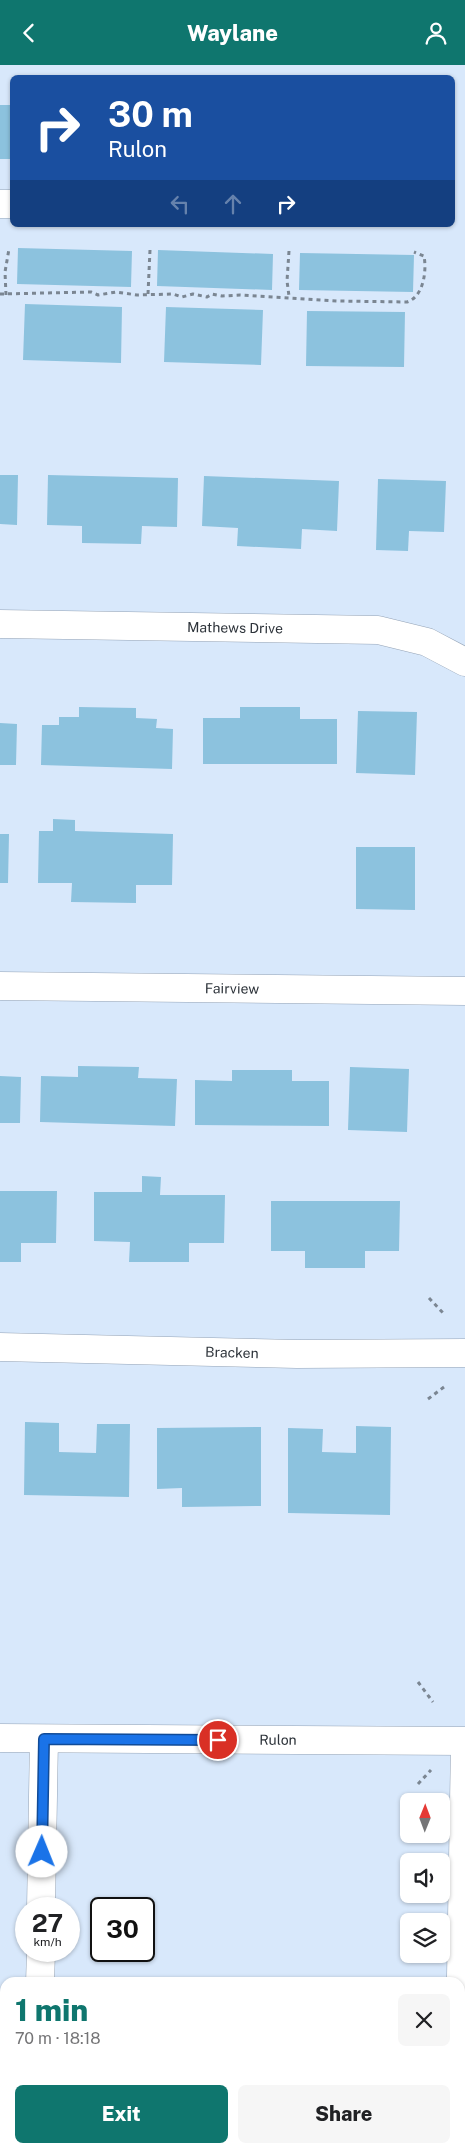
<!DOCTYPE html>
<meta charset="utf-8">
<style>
:root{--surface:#fff;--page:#f6f6f6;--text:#202124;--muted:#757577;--accent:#0f766e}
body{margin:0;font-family:"Public Sans",sans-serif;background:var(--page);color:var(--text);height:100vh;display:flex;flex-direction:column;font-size:19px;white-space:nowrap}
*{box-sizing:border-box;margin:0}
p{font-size:16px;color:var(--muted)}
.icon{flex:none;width:28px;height:28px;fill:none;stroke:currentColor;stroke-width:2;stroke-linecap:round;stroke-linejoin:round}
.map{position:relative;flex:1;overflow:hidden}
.drawer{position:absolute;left:0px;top:1912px;width:465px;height:176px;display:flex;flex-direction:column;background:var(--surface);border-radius:15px 15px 0 0;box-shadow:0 1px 4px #0004}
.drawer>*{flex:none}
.banner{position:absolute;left:10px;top:10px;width:445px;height:152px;border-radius:8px;box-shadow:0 1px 4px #0004;background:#1a4fa0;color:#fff;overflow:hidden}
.needle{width:32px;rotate:1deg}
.buttons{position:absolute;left:400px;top:1728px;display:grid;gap:10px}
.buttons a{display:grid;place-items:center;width:50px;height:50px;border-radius:8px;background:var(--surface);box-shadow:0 1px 4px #0004;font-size:25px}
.speed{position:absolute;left:15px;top:1832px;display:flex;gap:10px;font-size:25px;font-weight:700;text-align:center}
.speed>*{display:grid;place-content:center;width:65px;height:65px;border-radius:50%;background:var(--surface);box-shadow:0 1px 4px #0004;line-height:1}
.speed small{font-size:12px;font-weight:400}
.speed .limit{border:2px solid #111;border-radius:8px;background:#fff;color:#111}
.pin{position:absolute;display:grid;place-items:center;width:42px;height:42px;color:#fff;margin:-21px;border:2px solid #fff;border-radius:50%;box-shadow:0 1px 5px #0007}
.me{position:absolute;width:55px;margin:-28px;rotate:1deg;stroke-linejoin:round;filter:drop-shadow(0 0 4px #0008)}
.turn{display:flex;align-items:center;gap:18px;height:105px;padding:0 15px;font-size:22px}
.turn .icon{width:65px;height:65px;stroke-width:2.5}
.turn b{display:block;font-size:35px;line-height:42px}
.lanes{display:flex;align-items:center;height:48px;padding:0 15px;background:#0003;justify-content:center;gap:25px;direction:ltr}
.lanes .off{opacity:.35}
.round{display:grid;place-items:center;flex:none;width:52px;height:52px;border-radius:8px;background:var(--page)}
.head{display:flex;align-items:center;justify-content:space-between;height:85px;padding:0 15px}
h1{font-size:30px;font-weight:800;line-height:38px;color:var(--accent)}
.cta{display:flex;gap:10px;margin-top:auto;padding:10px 15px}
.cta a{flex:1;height:58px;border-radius:8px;background:var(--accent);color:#fff;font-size:20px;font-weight:800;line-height:58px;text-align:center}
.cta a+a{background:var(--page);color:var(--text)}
header{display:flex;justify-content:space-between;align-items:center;height:65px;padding:0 15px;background:var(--accent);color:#fff;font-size:22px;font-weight:800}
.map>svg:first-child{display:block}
</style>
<header><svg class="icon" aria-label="back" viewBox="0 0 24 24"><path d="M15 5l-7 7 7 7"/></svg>Waylane<svg class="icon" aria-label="person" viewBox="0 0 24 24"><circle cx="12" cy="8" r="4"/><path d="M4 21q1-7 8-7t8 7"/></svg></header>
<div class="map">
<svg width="465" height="2088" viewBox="0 0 465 2088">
<rect width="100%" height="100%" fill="#d8e8fb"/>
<path fill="#8cc2de" d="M0,40H12V94H0Z
M18,183L132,186L131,222L17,219Z
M158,185L273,189L272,225L157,221Z
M300,188L414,190L413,227L299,225Z
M25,239L122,242L121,298L23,295Z
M166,242L263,245L261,300L164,297Z
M307,246L405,247L404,302L306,301Z
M0,410H18L17,460L0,459Z
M48,410L178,413L177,462L142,461L141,479L82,478V461L47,460Z
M204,411L339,416L337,466L302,464L301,484L237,481L238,463L202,461Z
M378,414L446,416L444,467L409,466L408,486L376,485Z
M79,642L136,643V653L157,654L156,663L173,664L172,704L41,700L42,660H59V652H79Z
M240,642H300V654H337V699H203V653H240Z
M358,646L417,647L415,710L356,708Z
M0,658L17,659L16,700H0Z
M53,754L75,755V766L173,769L172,820H136V838L71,837L72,818H38L39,766H53Z
M0,769H9L8,818H0Z
M356,782H415V845L356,844Z
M78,1001L139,1002L138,1013L177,1014L175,1061L40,1057L41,1011L78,1012Z
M350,1002L409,1004L407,1067L348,1065Z
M232,1005H292V1016H329V1061L195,1060V1015L232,1016Z
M0,1011L21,1012L20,1058H0Z
M142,1111L161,1112L160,1130H225L224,1178H189V1197H129L130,1177L94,1176V1127H142Z
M0,1126H57L56,1178H21V1197H0Z
M271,1136H400L399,1186H365V1203H305V1186H271Z
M25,1357L59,1358V1387L96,1388L97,1359H130L129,1432L24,1430Z
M356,1361L391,1362L390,1450L288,1448V1363L323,1364L322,1387L356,1388Z
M261,1362V1441L182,1442V1423L157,1424V1363Z"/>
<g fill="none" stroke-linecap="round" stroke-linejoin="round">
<g stroke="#94a3b6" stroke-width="29">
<g id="street">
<path d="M0,139H12"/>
<path id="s1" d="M0,559L378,565L427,577L465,597"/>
<path id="s2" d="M0,921L465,926"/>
<path id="s3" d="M0,1282L297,1289L465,1288"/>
<path id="s4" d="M0,1673L465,1676"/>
<path d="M465,1679L460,1970L465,2078"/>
<path d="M41,1844L44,1674"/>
<path d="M40,1918L41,1886"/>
<path d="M38,2088V2084"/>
</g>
</g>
<path stroke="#7b8692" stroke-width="3" stroke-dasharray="4 4" stroke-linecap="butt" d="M289,186L287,216L289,231
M0,229L91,227L98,230L116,227L137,230L173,229L182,232L193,229L207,232L212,229L222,231L240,230L337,236L407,237C423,232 427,207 424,191L414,187
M148,229L150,185
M6,230L5,207L9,184
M429,1233L444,1249
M428,1334L444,1322
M418,1617L433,1637
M418,1719L431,1705"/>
<use href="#street" stroke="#fff" stroke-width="28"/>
</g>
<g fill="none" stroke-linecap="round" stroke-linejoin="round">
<g stroke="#114b97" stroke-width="12">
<path id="route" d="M42,1787L44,1674L218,1675"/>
</g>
<use href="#route" stroke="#1a73e8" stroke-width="9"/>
</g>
<g text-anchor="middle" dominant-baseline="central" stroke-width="4" stroke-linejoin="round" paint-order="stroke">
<g font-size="14" fill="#2d333a" stroke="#d8e8fb">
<text stroke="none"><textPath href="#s1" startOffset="235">Mathews Drive</textPath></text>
<text stroke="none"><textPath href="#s2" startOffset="232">Fairview</textPath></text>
<text stroke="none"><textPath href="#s3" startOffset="232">Bracken</textPath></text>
<text stroke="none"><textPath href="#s4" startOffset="278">Rulon</textPath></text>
</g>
</g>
</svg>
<div class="buttons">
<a><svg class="needle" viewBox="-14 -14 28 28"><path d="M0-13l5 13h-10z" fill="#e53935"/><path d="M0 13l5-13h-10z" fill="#757577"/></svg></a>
<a><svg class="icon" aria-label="sound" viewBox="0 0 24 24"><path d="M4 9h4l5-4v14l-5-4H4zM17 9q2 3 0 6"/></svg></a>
<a><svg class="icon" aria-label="layers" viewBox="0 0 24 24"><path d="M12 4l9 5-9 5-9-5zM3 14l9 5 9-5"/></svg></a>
</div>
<div class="speed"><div>27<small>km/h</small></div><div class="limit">30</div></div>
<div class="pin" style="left:218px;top:1675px;background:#d93025"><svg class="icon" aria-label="arrive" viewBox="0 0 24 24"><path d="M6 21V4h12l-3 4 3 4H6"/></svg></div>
<svg class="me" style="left:42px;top:1787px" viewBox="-20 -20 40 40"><circle r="19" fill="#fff"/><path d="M0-13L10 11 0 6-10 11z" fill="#1a73e8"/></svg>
<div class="banner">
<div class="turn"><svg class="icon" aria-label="right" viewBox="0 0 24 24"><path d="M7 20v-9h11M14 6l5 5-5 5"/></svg><div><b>30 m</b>Rulon</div></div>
<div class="lanes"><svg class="icon off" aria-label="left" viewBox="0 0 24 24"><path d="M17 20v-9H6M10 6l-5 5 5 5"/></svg><svg class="icon off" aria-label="ahead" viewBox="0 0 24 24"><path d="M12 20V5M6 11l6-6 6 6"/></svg><svg class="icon" aria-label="right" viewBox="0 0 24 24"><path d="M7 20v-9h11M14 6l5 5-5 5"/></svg></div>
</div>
<section class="drawer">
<div class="head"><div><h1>1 min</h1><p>70 m · 18:18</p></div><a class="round"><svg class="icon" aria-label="close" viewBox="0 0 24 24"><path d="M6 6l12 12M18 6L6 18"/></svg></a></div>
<div class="cta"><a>Exit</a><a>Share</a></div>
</section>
</div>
